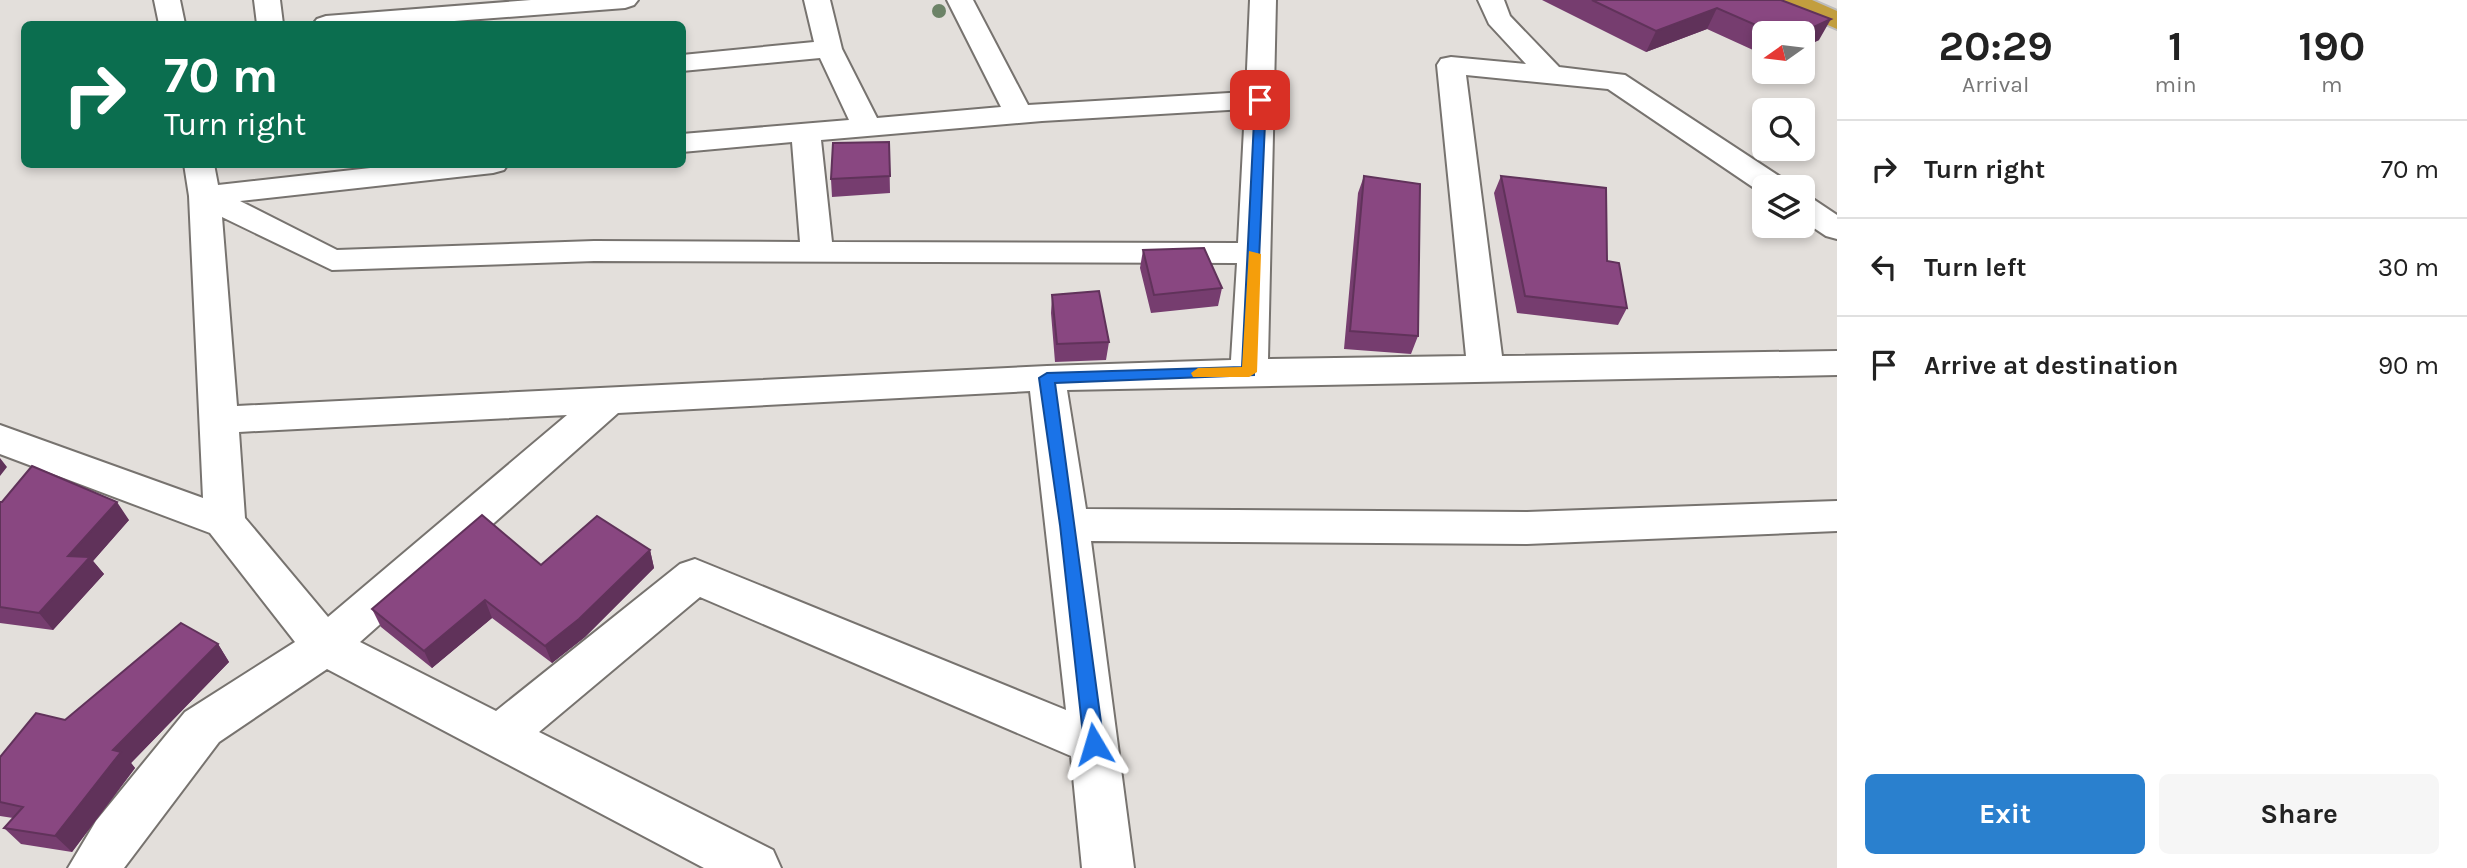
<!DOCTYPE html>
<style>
:root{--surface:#fff;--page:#f6f6f6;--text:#222;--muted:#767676;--line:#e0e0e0;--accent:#2a80ce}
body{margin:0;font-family:Karla,sans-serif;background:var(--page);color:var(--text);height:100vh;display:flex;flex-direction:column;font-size:26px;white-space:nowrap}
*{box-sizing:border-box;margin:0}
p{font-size:23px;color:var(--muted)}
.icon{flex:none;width:38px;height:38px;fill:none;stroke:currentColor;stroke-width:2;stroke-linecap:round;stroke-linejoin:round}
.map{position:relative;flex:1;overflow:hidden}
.sheet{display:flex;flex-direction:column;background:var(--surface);width:630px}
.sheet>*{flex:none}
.hud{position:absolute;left:21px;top:21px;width:665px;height:147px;border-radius:10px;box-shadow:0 4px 10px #0003;background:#0b6e4f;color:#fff;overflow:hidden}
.needle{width:46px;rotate:256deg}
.buttons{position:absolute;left:1752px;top:21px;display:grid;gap:14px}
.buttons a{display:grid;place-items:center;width:63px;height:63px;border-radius:10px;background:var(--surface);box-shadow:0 4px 10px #0003;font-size:35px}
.pin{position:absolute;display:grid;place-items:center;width:60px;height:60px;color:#fff;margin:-30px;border-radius:14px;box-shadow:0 4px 10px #0006}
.me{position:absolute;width:77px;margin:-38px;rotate:353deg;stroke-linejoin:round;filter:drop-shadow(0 0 5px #0008)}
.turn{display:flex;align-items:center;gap:24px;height:147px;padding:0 28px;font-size:32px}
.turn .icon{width:91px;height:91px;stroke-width:2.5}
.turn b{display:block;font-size:49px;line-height:60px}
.eta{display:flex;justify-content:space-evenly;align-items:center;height:119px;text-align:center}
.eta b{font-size:42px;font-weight:700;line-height:49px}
.primary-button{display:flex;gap:14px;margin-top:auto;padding:14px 28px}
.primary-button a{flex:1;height:80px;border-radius:10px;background:var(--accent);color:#fff;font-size:28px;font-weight:700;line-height:80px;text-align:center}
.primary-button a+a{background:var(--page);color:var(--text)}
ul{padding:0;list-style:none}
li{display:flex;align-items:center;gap:21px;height:98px;padding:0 28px;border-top:2px solid var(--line)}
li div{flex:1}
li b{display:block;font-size:26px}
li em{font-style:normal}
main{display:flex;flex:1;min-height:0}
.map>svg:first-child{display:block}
</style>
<main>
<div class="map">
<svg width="1837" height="868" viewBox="0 0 1837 868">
<rect width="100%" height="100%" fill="#e3dfdb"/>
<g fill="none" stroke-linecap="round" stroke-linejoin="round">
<g stroke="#77736f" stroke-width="4">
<path id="minor" d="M154,0H180L185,24H159Z
M254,0H280L283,24H257Z
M531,0H638L634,5L625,8L415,24H313L317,19L326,16Z
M804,0H830L842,49L877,118L1001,107L947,0H973L1028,105L1246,92L1250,0H1276L1268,359L1466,356L1437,65L1441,59L1451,57L1526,64L1489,24L1478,0H1504L1510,16L1559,67L1625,75L1785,180L1789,187H1764L1763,194L1608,89L1466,75L1502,356L1837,351V375L1067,390L1086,509L1527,512L1837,501V531L1527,544L1091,541L1134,868H1082L1071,756L700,597L539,732L773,850L781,868H704L327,669L219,742L124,868H68L96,821L185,712L295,642L210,533L0,454V425L203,498L189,196L184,164H214L218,185L406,164H508L504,170L493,173L240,201L337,250L594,241L800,242L792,142L682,152V134L849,120L820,58L682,71V55L814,42ZM1245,109L1238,243L832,242L821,140L1042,121ZM222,217L332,270L594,261L1237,263L1231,360L1047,366L237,406ZM1030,391L1066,710L695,559L680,564L496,711L360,642L618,413ZM567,415L328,617L245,518L239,432Z
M1802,197L1813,199L1837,215V239L1826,236L1802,220Z"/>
</g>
<g stroke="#bcbbbb" stroke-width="4">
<path id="highway" d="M1778,0H1812L1837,11V29L1782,5Z"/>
</g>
<use href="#minor" fill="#fff" fill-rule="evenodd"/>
<use href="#highway" fill="#c29e3e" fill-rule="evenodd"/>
</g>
<circle fill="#6c8367" cx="939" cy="11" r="7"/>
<path fill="#763d6f" d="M1542,0H1781L1819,40L1802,48V33H1764V55L1707,29L1646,52Z
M889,142L890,193L832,197L831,179Z
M1364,176L1418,336L1411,354L1344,349L1358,193Z
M1501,176L1607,261L1627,308L1618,325L1517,313L1494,193Z
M1143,250L1222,288L1218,306L1151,313L1140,268Z
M1052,295L1109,342L1106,360L1055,362L1051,313Z
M0,502L129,520L93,561L104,574L53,630L0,623Z
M650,550L654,568L585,637L552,663L492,618L432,668L381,627L372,609L541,565Z
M218,644L229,662L131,763L135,768L72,852L21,844L4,828L13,818L0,816V757L65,720Z"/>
<path fill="#60325a" d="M1717,8L1707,29L1646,52L1656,31Z
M1831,19L1819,40L1802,48V33H1801Z
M0,458L7,467L0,476Z
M117,502L129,520L93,561L104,574L53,630L39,613L68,556Z
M650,550L654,568L585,637L552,663L545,646Z
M485,600L492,618L432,668L424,651Z
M218,644L229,662L131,763L135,768L72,852L55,836L113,750Z"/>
<path fill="#894781" stroke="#60325a" stroke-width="2" d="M1592,0H1781L1831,19L1801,33H1774L1717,8L1656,31Z
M889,142L890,176L831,179L833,143Z
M1364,176L1420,184L1418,336L1350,331Z
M1501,176L1606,188L1607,261L1619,263L1627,308L1525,296Z
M1204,248L1222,288L1154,295L1143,250Z
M1099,291L1109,342L1057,344L1052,295Z
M32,466L117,502L68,556L90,557L39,613L0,607V502H2Z
M482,515L541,565L597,516L650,550L579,619L545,646L485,600L424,651L372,609Z
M181,623L218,644L113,750L121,752L55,836L4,828L23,807L0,802V757L36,713L65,720Z"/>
<path fill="#1a73e8" stroke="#114b97" stroke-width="2" d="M1260,96L1266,100L1254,375L1055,383L1104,744L1101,750L1094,753L1087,750L1084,744L1060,525L1039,378L1047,373L1242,367L1255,100Z"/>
<path fill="#f59e0b" d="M1249,251L1261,254L1257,372L1249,377H1193L1191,373L1198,368L1242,367Z"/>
</svg>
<div class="buttons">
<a><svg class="needle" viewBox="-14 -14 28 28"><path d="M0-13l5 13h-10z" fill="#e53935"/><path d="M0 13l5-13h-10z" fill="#767676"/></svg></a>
<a><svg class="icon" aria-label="search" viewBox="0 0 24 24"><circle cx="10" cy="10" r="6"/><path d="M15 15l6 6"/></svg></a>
<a><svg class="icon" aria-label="layers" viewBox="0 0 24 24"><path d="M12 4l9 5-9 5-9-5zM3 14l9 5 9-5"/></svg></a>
</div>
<div class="pin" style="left:1260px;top:100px;background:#d93025"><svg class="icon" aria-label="arrive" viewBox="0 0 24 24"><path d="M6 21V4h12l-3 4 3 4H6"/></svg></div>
<svg class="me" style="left:1094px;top:744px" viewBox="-20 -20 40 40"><path d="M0-17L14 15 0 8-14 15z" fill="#1a73e8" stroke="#fff" stroke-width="4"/></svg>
<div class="hud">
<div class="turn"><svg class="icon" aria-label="right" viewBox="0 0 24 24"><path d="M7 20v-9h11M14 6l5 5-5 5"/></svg><div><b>70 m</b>Turn right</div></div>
</div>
</div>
<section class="sheet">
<div class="eta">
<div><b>20:29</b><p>Arrival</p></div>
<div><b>1</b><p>min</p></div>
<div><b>190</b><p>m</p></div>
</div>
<ul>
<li><svg class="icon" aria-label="right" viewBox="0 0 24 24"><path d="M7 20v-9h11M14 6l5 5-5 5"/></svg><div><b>Turn right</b></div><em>70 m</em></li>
<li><svg class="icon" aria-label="left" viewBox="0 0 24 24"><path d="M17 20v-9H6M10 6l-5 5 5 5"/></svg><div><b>Turn left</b></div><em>30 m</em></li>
<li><svg class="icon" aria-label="arrive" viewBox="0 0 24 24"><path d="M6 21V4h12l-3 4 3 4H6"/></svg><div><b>Arrive at destination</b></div><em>90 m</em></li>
</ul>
<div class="primary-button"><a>Exit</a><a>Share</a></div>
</section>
</main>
